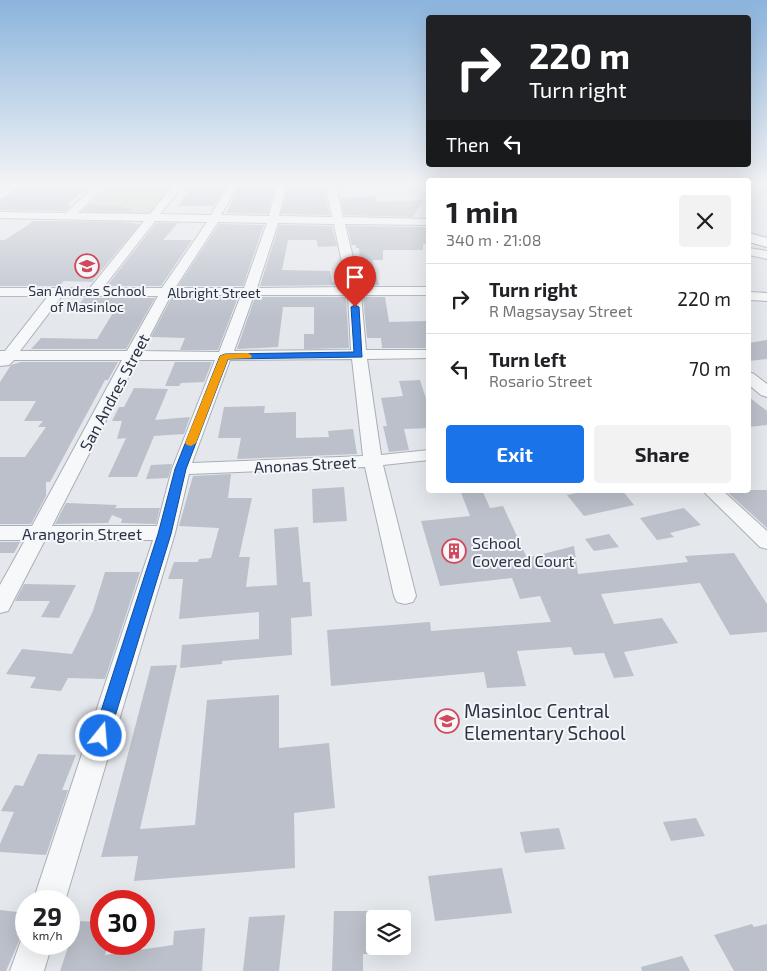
<!DOCTYPE html>
<meta charset="utf-8">
<style>
:root{--surface:#fff;--page:#f2f2f2;--text:#202124;--muted:#757577;--line:#e0e0e0;--accent:#1a73e8}
body{margin:0;font-family:"Exo 2",sans-serif;background:var(--page);color:var(--text);height:100vh;display:flex;flex-direction:column;font-size:19px;white-space:nowrap}
*{box-sizing:border-box;margin:0}
p{font-size:16px;color:var(--muted)}
.icon{flex:none;width:28px;height:28px;fill:none;stroke:currentColor;stroke-width:2;stroke-linecap:round;stroke-linejoin:round}
.map{position:relative;flex:1;overflow:hidden}
.drawer{position:absolute;left:426px;top:178px;width:325px;height:315px;display:flex;flex-direction:column;background:var(--surface);border-radius:5px;box-shadow:0 5px 20px #0002}
.drawer>*{flex:none}
.hud{position:absolute;left:426px;top:15px;width:325px;height:152px;border-radius:5px;box-shadow:0 5px 20px #0002;background:#202124;color:#fff;overflow:hidden}
.fabs{position:absolute;left:366px;top:910px;display:grid;gap:10px}
.fabs a{display:grid;place-items:center;width:45px;height:45px;border-radius:5px;background:var(--surface);box-shadow:0 5px 20px #0002;font-size:25px}
.speed{position:absolute;left:15px;top:890px;display:flex;gap:10px;font-size:25px;font-weight:700;text-align:center}
.speed>*{display:grid;place-content:center;width:65px;height:65px;border-radius:50%;background:var(--surface);box-shadow:0 5px 20px #0002;line-height:1}
.speed small{font-size:12px;font-weight:400}
.speed .limit{border:8px solid #d22;background:#fff;color:#111}
.pin{position:absolute;display:grid;place-items:center;width:42px;height:42px;color:#fff;margin:-51px -21px;border-radius:50% 50% 50% 0;rotate:-45deg;box-shadow:0 0 5px #0007}
.pin .icon{rotate:45deg}
.me{position:absolute;width:55px;margin:-28px;rotate:17deg;stroke-linejoin:round;filter:drop-shadow(0 0 4px #0008)}
.turn{display:flex;align-items:center;gap:18px;height:105px;padding:0 20px;font-size:22px}
.turn .icon{width:65px;height:65px;stroke-width:2.5}
.turn b{display:block;font-size:35px;line-height:42px}
.then{display:flex;align-items:center;height:48px;padding:0 20px;background:#0003;gap:10px;font-size:19px}
.round{display:grid;place-items:center;flex:none;width:52px;height:52px;border-radius:5px;background:var(--page)}
.summary{display:flex;align-items:center;justify-content:space-between;height:85px;padding:0 20px}
h1{font-size:30px;font-weight:700;line-height:38px}
.action{display:flex;gap:10px;margin-top:auto;padding:10px 20px}
.action a{flex:1;height:58px;border-radius:5px;background:var(--accent);color:#fff;font-size:20px;font-weight:700;line-height:58px;text-align:center}
.action a+a{background:var(--page);color:var(--text)}
ul{padding:0;list-style:none}
li{display:flex;align-items:center;gap:15px;height:70px;padding:0 20px;border-top:1px solid var(--line)}
li div{flex:1}
li b{display:block;font-size:19px}
li em{font-style:normal}
.map>svg:first-child{display:block}
</style>
<div class="map">
<svg width="767" height="971" viewBox="0 0 767 971">
<rect width="100%" height="100%" fill="#e4e7ec"/>
<path fill="#c9d6c5" d="M110,183H173L147,216L80,214Z"/>
<path fill="#bbc0ca" d="M25,183H92L67,205H72L65,211L0,210V202Z
M203,183H228L214,206H178L189,190H197Z
M242,183H275L268,214L226,213Z
M289,183H321L330,215L281,214Z
M375,196L378,202L423,200L413,217L344,215L340,198Z
M89,205L125,206L123,208H133L130,212L82,211Z
M34,221L121,222L140,224L92,282L64,281L59,286H0V240H5Z
M160,223H178L163,240H192L161,286H107L155,224Z
M219,224L264,225L243,286H178Z
M279,225L332,226L337,246L318,247L317,241L315,240H288L282,270L330,271L332,282H344L345,285L260,286Z
M347,226L423,227L429,229V245L423,244V250H383V260H372L379,285H361L359,248H356V245H352Z
M172,297H238L218,350H180L185,338L151,337Z
M255,297H346L349,348L304,349V334H314V307H283L278,347L237,349Z
M363,297H385L389,322L429,321V348H382L381,338H367Z
M84,298H155L126,349H31L41,338L97,339L116,308L78,306Z
M767,340V359L749,361V343Z
M118,362L108,380H105L50,482H46V496L31,524H0V457H25L46,427H38L43,421H24L36,401H0V382L11,365L21,362Z
M175,362H212L204,382L181,383L179,386H165Z
M420,380L429,408V428L404,429L409,450L389,452L383,426H387L381,398L403,396L399,381Z
M134,388L168,389L155,420L190,417L184,434L154,436L137,477H108L126,438L117,439L122,421H112L119,407H124Z
M749,397L767,411V425L749,427Z
M265,406L264,413L296,412V438L329,437L328,431L353,429L357,454L237,459L241,438H218L224,407Z
M172,464L168,478L146,479L151,465Z
M231,474L228,498H252L239,557H250L246,587L277,585L274,529L298,527L303,582H310L312,616L291,618L292,655L222,661V664L180,668L182,645L259,639V612L179,619L183,579H168L174,562H198L199,559L211,558L219,528L179,526L193,476Z
M344,487L347,521L313,523L312,489Z
M460,490H482L490,508L503,506L527,558L574,546L578,574L688,562L685,556L734,553L767,604V632L730,635L700,583L601,594L614,624L662,618L678,643L624,652L634,676L614,678L604,653L574,655L571,647L517,651L526,686L487,688L484,672L331,686L327,630L430,622L431,631L551,622L540,596L520,599L512,578L440,586L421,521L470,516Z
M590,490H622L634,505L584,516L567,495Z
M725,490H767V528Z
M66,503L117,505L115,508H160L156,524L121,523L122,519L112,515L108,523L55,524Z
M684,508L701,525L670,533L674,537L657,540L640,518Z
M609,534L619,547L594,551L585,539Z
M0,542H20L14,553H0Z
M105,572H140L105,679L68,678L61,691L30,688L36,677L6,674L22,649L72,654L93,611Z
M24,584L76,585L59,618L41,617L50,601H15Z
M177,665L140,829L195,825L207,700L279,695V748L329,743L335,808L294,813L295,868L134,881L138,856L101,857L151,666Z
M38,754L76,755L62,790H68L46,855L0,852V844L14,812L1,811L15,785L23,786Z
M696,818L705,836L671,841L663,822Z
M559,828L565,849L525,853L520,832Z
M502,868L512,913L435,921L428,876Z
M0,910L26,913V925L6,971H0Z
M334,911H369V954H363V971H332Z
M285,915L279,971H243L249,917Z
M77,921L101,922V944H108L105,955L173,945L174,931L205,928L202,971H60Z
M752,924L754,927L767,924V971H734L714,935Z
M682,956L690,971H642L641,967Z"/>
<g fill="none" stroke-linecap="round" stroke-linejoin="round">
<g stroke="#a9aeb7" stroke-width="2">
<path id="minor" d="M13,183H23L0,200V192Z
M98,183H108L78,213L150,214L175,183H185L160,214L211,215L230,183H240L221,215L269,216L277,183H287L279,216L332,217L325,183H335L343,217L429,219V225L345,224L360,287H429V295H361L366,350H429V358L367,359L381,455L429,450V460L383,465L416,596L413,602L405,604L397,602L394,596L365,467L189,474L175,533L65,901H33L153,540H45L8,611L0,613V585L25,540H0V526H32L122,360H14L9,365L0,366V351H5L48,296H0V288H90L144,221L0,218V212L66,213ZM155,221L207,222L162,288H103ZM218,222L267,223L244,288H175ZM278,223L334,224L347,287L257,288ZM171,295H241L219,352L142,351ZM254,295H348L351,350L234,351ZM62,296H158L127,351H20ZM352,359L363,456L192,463L230,360ZM137,360H215L172,469L157,526H52Z
M749,248L767,251V259L749,255Z
M749,292L767,293V301L749,300Z
M749,372L754,374L767,384V397L761,395L749,385Z
M702,490H722L767,531V549L760,547Z
M24,932H26V944H52L44,971H10Z"/>
</g>
<g stroke="#a3abb8" stroke-width="2">
<path id="major" d="M749,233L767,238V247L749,242Z"/>
</g>
<use href="#minor" fill="#f7f8fa" fill-rule="evenodd"/>
<use href="#major" fill="#fff" fill-rule="evenodd"/>
</g>
<linearGradient id="sky" x2="0" y2="1"><stop stop-color="#8bb4dd"/><stop offset="0.58" stop-color="#f3f4f6"/><stop offset="1" stop-color="#f3f4f6" stop-opacity="0"/></linearGradient>
<rect width="767" height="318" fill="url(#sky)"/>
<path fill="#1a73e8" stroke="#114b97" d="M355,305L359,307L362,357L228,359L186,469L171,534L109,736L107,741L101,742L95,741L93,736L158,534L175,469L220,356L225,354L354,352L351,307Z"/>
<path fill="#f59e0b" d="M248,353L252,356L251,358L228,359L196,443L191,446L187,445L185,443L220,356L225,354Z"/>
<defs>
<g id="school-ring" transform="scale(1.25)"><circle r="9.5" fill="#f4f6f9" stroke="#d1495b" stroke-width="1.5"/><path d="M0-5L7-2L0 1L-7-2ZM-4 1L0 2.5L4 1V4Q0 6-4 4Z" fill="#d1495b"/></g>
<g id="building-ring" transform="scale(1.25)"><circle r="9.5" fill="#f4f6f9" stroke="#d1495b" stroke-width="1.5"/><path d="M-4-6H4V6H1V3H-1V6H-4ZM-2.5-4.3h1.7v1.8h-1.7ZM.8-4.3h1.7v1.8H.8ZM-2.5-1h1.7V.8h-1.7ZM.8-1h1.7V.8H.8Z" fill="#d1495b"/></g>
</defs>
<g fill-rule="evenodd">
<use href="#school-ring" x="87" y="266"/>
<use href="#building-ring" x="454" y="551"/>
<use href="#school-ring" x="447" y="721"/>
</g>
<g text-anchor="middle" dominant-baseline="central" stroke-width="4" stroke-linejoin="round" paint-order="stroke">
<g font-size="14" fill="#2b3445" stroke="#f4f6f9">
<text x="87" y="290">San Andres School<tspan x="87" dy="16">of Masinloc</tspan></text>
</g>
<g font-size="14" fill="#2b3445" stroke="#f4f6f9">
<text x="214" y="292">Albright Street</text>
</g>
<g font-size="16" fill="#2b3445" stroke="#f4f6f9">
<text transform="translate(114 392) rotate(-62)">San Andres Street</text>
<text transform="translate(305 464) rotate(-3)">Anonas Street</text>
<text x="82" y="533">Arangorin Street</text>
</g>
<g font-size="16" fill="#2b3445" stroke="#f4f6f9" text-anchor="start">
<text x="472" y="542">School<tspan x="472" dy="18">Covered Court</tspan></text>
</g>
<g font-size="19" fill="#2b3445" stroke="#f4f6f9" text-anchor="start">
<text x="464" y="710">Masinloc Central<tspan x="464" dy="22">Elementary School</tspan></text>
</g>
</g>
</svg>
<div class="fabs">
<a><svg class="icon" aria-label="layers" viewBox="0 0 24 24"><path d="M12 4l9 5-9 5-9-5zM3 14l9 5 9-5"/></svg></a>
</div>
<div class="speed"><div>29<small>km/h</small></div><div class="limit">30</div></div>
<div class="pin" style="left:355px;top:307px;background:#d93025"><svg class="icon" aria-label="arrive" viewBox="0 0 24 24"><path d="M6 21V4h12l-3 4 3 4H6"/></svg></div>
<svg class="me" style="left:101px;top:736px" viewBox="-20 -20 40 40"><circle r="17" fill="#1a73e8" stroke="#fff" stroke-width="3"/><path d="M0-11L8 9 0 5-8 9z" fill="#fff"/></svg>
<div class="hud">
<div class="turn"><svg class="icon" aria-label="right" viewBox="0 0 24 24"><path d="M7 20v-9h11M14 6l5 5-5 5"/></svg><div><b>220 m</b>Turn right</div></div>
<div class="then">Then<svg class="icon" aria-label="left" viewBox="0 0 24 24"><path d="M17 20v-9H6M10 6l-5 5 5 5"/></svg></div>
</div>
<section class="drawer">
<div class="summary"><div><h1>1 min</h1><p>340 m · 21:08</p></div><a class="round"><svg class="icon" aria-label="close" viewBox="0 0 24 24"><path d="M6 6l12 12M18 6L6 18"/></svg></a></div>
<ul>
<li><svg class="icon" aria-label="right" viewBox="0 0 24 24"><path d="M7 20v-9h11M14 6l5 5-5 5"/></svg><div><b>Turn right</b><p>R Magsaysay Street</p></div><em>220 m</em></li>
<li><svg class="icon" aria-label="left" viewBox="0 0 24 24"><path d="M17 20v-9H6M10 6l-5 5 5 5"/></svg><div><b>Turn left</b><p>Rosario Street</p></div><em>70 m</em></li>
</ul>
<div class="action"><a>Exit</a><a>Share</a></div>
</section>
</div>
